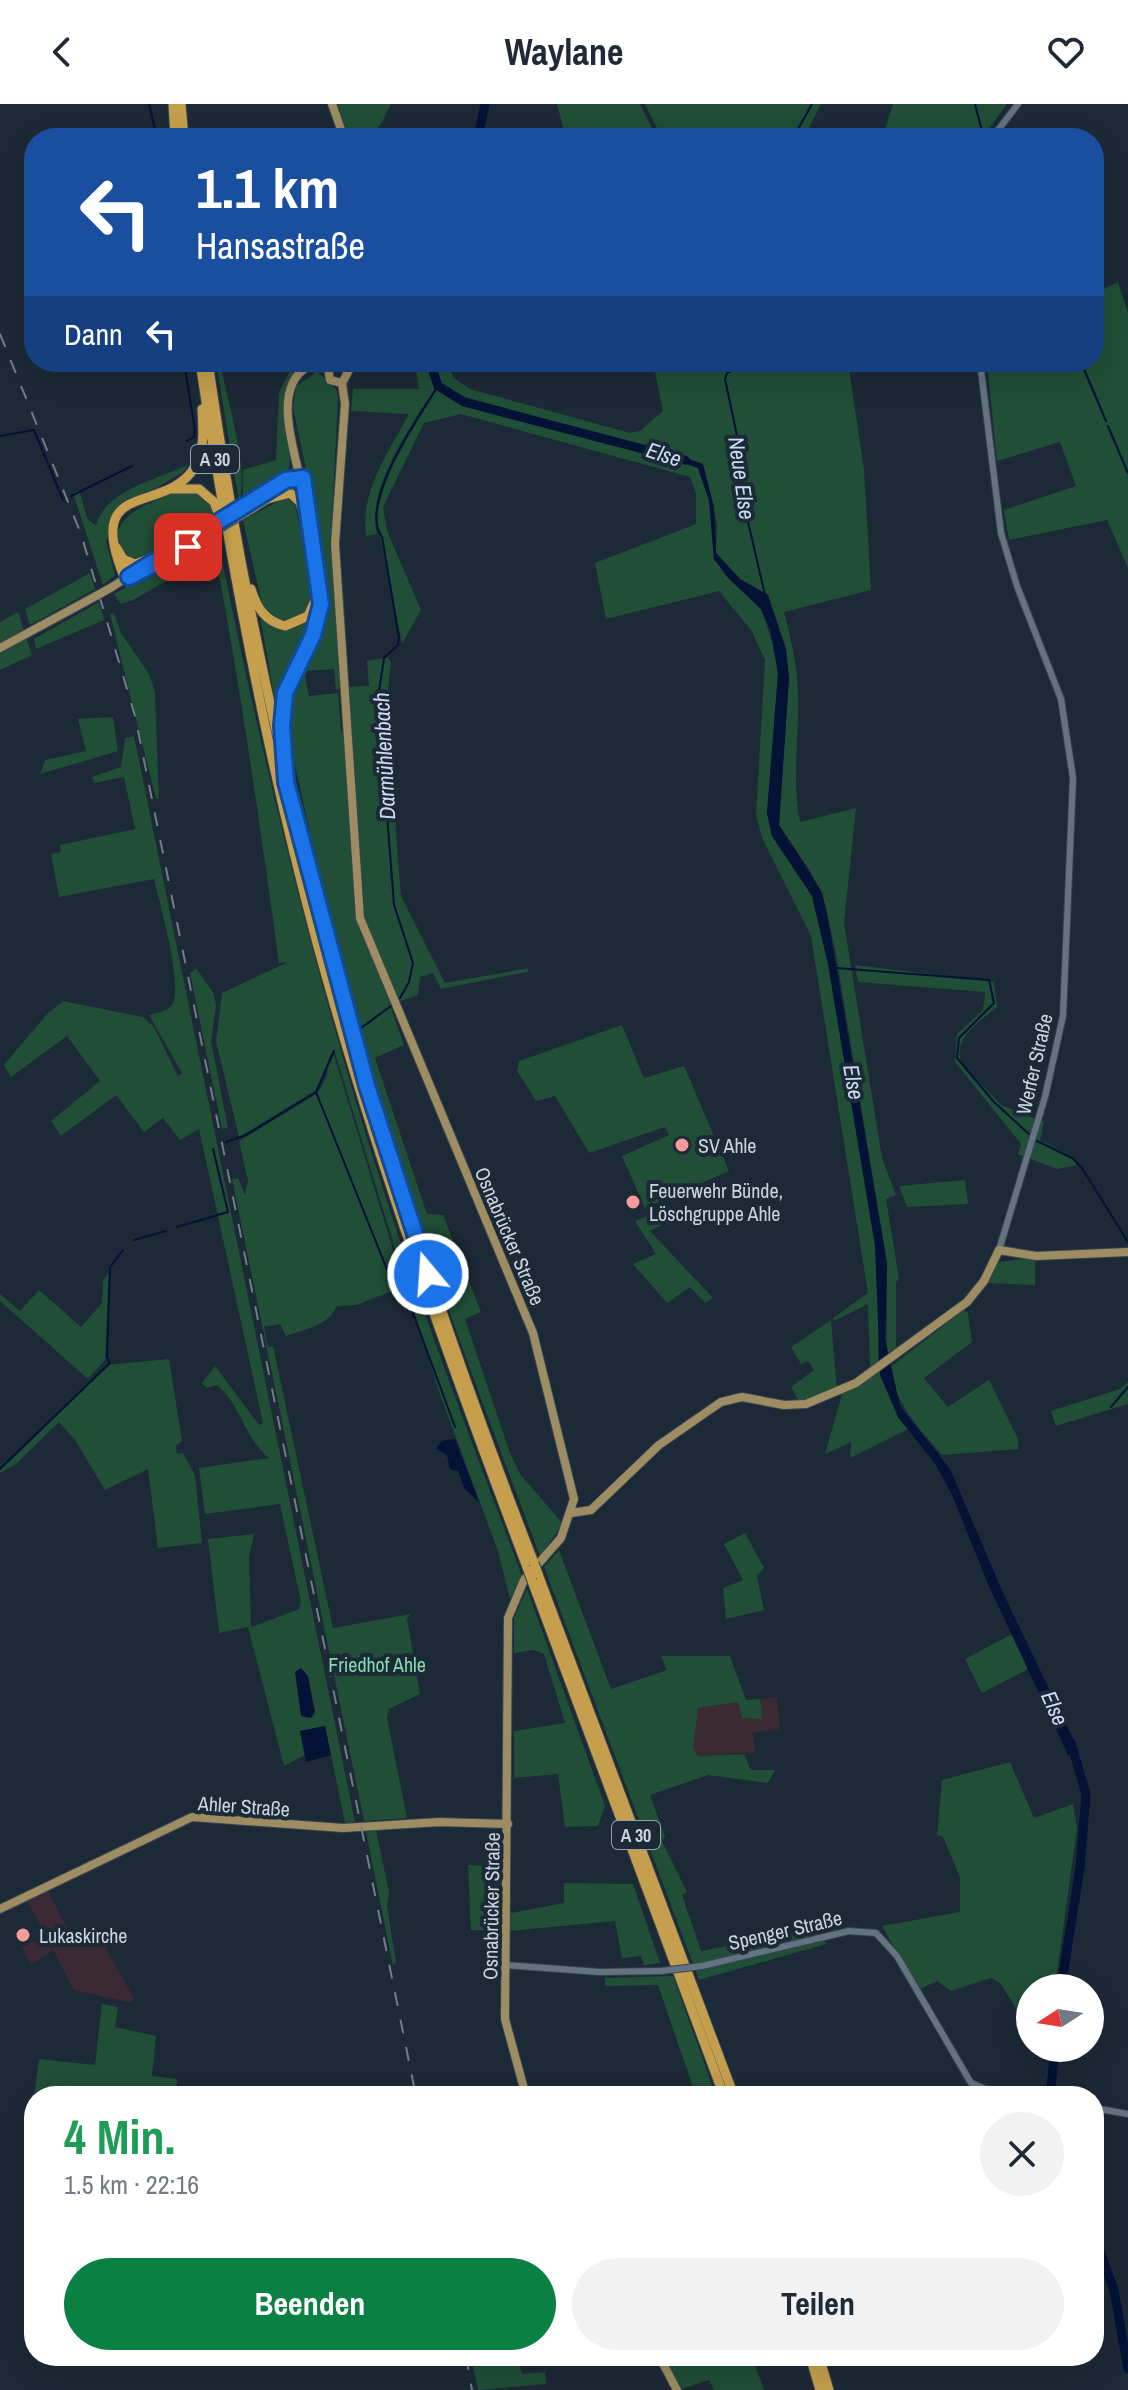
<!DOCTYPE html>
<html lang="de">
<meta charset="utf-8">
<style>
:root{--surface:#fff;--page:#f2f2f3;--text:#1f2937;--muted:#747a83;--accent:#0b8043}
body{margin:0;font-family:"Archivo Narrow",sans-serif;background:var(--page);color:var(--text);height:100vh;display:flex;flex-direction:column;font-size:30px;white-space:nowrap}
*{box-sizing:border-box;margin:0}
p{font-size:26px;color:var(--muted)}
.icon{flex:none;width:44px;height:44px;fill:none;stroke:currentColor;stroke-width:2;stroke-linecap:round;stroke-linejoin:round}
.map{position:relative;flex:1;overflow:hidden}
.panel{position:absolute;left:24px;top:1982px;width:1080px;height:280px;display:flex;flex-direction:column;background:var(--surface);border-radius:32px;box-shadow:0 8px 32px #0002}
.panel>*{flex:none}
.top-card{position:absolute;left:24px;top:24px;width:1080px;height:244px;border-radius:32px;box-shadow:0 8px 32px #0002;background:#1a4fa0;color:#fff;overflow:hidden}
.needle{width:52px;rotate:258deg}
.fabs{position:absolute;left:1016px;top:1870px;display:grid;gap:16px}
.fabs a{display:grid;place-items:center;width:88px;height:88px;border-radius:50%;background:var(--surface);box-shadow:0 8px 32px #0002;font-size:40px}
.pin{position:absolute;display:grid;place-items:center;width:68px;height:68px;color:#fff;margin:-34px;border-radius:16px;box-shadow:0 4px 12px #0006}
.me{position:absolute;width:88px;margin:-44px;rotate:342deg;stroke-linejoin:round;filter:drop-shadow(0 0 6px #0008)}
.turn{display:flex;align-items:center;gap:28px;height:168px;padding:0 40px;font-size:36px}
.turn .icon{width:104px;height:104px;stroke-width:2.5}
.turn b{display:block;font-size:56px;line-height:68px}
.then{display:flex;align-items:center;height:76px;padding:0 40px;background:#0003;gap:16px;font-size:30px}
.round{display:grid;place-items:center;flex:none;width:84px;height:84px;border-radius:42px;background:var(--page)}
.head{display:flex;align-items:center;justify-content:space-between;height:136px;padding:0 40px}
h1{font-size:48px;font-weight:700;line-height:60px;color:#1e9e55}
.primary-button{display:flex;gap:16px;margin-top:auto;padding:16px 40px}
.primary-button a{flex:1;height:92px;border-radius:48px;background:var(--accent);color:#fff;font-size:32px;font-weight:700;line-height:92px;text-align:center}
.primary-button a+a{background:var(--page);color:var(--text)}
header{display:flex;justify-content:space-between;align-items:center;height:104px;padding:0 40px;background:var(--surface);font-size:36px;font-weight:700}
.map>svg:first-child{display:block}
</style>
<header><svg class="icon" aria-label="back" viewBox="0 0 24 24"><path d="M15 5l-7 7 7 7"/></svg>Waylane<svg class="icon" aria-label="heart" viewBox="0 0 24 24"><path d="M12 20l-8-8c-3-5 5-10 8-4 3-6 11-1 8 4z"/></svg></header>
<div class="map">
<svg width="1128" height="2286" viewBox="0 0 1128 2286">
<rect width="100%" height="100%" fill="#1c2936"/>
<path fill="#3b2933" d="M777,1593L780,1625L753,1629L755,1648L698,1652L693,1644L697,1604Z
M48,1787L73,1836L95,1824L133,1893L132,1899L74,1886L53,1846L31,1861L22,1843L46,1832L27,1797Z"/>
<path fill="#204e37" d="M337,0H391L381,20L368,34H349Z
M557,0H640L657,34H566Z
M645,0H821L804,34H662Z
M893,0H1007L982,34H882Z
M1118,178L1128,209V464L1107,416L1009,436L1004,406L1076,382L1060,338L997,357L987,258H1094V180L1098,188Z
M216,258H220C226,293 250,366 239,397Z
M295,258H306C266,284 298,330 288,367L243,395V366L276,356L279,288Z
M415,258H428L436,283C412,320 365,386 377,430L366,432C360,387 388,349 409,310L351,307L353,285H419Z
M432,258H445L454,274L470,285L630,329L640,327L663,307L654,263L675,258H712L718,266L734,258H848L864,366L871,486L784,508C791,535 797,560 798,587C800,632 791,674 800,718L856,704L844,819L882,1054L896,1091L886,1095L899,1175L896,1178V1244L887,1250V1159L835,845L822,789L779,721L789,574L786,545L768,491L740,475L716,449L717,420L703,360L455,290L441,279Z
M317,268L336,285L338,293L331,433L340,585L336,586L334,565L307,567L305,573L309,592L338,589L341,627H348L347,583L369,582L367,557L388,553L391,559L386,602L401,792L445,879L529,864L527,868L441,885L433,869L420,873L418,891L390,901L404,941L375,954L427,1110L443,1111L481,1208L465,1215L510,1349L520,1370L563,1420L540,1452C469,1263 396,1073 345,878C325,803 310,727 293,653L288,623L290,590L317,535L326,498L309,379L293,303L296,282Z
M437,285L463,301L698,364L709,396L714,455L761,505L776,548L778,570L767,709L772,732L812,792L828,860L875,1141L879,1185L878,1258L870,1263L868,1200L834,1217L833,1214L868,1189L811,832L762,734L756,711L765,556L751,526L719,487L606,515L595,459L696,420V389L690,373L461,310L424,319L383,403L387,427L421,506L402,540L377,418C380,370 413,326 437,285Z
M188,361L182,369L114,408L106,438L115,471L103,481L73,389L79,386L87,414L96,422C103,387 160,374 188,361Z
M176,388H198L211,400L215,413C196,424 148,461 127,454C98,414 147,401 176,388Z
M287,393L293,395L310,460L312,494L305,510L286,518L272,513L263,504L243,416Z
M217,431C265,673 325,914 404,1149C440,1257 482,1364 522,1472L510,1495L498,1447L438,1285L334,946C324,958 326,974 315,987L239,1033L216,937L222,889L288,858L279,859C260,722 241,585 215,449L133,496L121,500L114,490Z
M90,469L95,485L30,521L25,505Z
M99,498L104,516L36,545L34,535Z
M315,506L317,513L289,570L279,620L260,512L275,521Z
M18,508L32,551L0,566V518Z
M114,509L121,529L149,570L155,588L159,695H156L110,510Z
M113,613L118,647L40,670L45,656L86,647L78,615Z
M134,632L355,1718L345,1719L325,1622L300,1627L305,1651L284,1662L248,1523L219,1529L208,1435L254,1430L249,1453L251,1523L299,1505L301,1498L280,1400L205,1410L199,1364L269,1354C245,1335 241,1301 217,1281L207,1284L202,1279L215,1262L259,1321L263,1319L199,1025L180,1036L163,1014L144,1028L116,991L61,1032L51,1017L100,977L67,932L11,973L4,961L47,910L63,897L143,913L154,923L178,972L182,969L149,911C157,909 168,907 172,901C184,884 159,797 154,775L59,793L51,750L61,748L60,741L135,725L124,673L94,679L92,673L121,663L125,634Z
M855,861L994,878L997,903C981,917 951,934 962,960L1001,1001L1044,1018L1040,1036L1073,1053L1077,1061L1057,1065L1018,1050L1021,1040L955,958L957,930L983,906L985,888L858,878Z
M196,864L214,890L216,902L211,937L228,1024L222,1025L190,869Z
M622,921L644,974L684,962L729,1067L645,1104L622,1052L669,1031L665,1023L589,1049L555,992L536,997L517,967L519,957Z
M334,951L404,1182L357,1201L337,1202C328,1222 305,1225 286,1232L280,1220L264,1223L268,1243L273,1242L333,1524L411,1510L407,1514L420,1590L389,1605L387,1614L407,1714L364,1717L232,1075L238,1074L245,1091L248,1077L239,1037L318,989L327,972L328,957Z
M965,1076L968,1100L907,1103L899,1082Z
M661,1106L667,1118L650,1127L713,1194L705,1199L690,1183L667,1199L633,1160L656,1150L635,1117Z
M1035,1154V1181L985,1179L998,1158Z
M109,1168L105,1256L88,1275L0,1197V1190L20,1207L39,1186L81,1223L102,1199L103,1177Z
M964,1206L968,1209L972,1238L924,1274L948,1303L989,1276L1018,1335V1345L942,1351C915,1319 899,1305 889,1264Z
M831,1216L837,1286L800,1299L791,1283L814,1266L808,1257L801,1260L791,1243Z
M169,1255L182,1337L176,1342L177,1350L183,1349L195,1371L202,1439L158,1444L148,1365L105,1386L75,1336L59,1318L16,1360L0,1369V1364L107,1261Z
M880,1267L898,1313L908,1325L850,1354L851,1338L825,1350L842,1290Z
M1128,1278V1300L1056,1322L1051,1307L1120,1285Z
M745,1429L764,1464L757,1472L764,1506L726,1515L723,1484L743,1476L724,1440Z
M559,1446L611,1585L667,1566L661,1552H730L746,1596L760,1595L762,1615L742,1614L738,1598L698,1604L693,1644L698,1652L744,1650L751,1666H775L768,1679L708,1671L650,1691L665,1732L662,1737L687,1788L682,1791L701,1847L837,1821L838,1825L822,1829L826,1840L699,1876L544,1463Z
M527,1485L605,1702L598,1722L565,1723L558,1670L514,1674V1627L565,1619L544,1550L533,1546L514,1549V1514Z
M1012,1530L1028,1565L982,1589L965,1555Z
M1010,1658L1034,1714L1073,1700L1077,1724L1055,1884H1030V1926L1000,1879L991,1874L951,1887L937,1877L918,1886L882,1822L960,1808V1773L943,1733L937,1731L942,1676Z
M376,1726L389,1788L387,1802L396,1858L393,1862L366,1728Z
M468,1761L502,1762V1827L471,1826Z
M564,1779L633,1780L660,1859L644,1861L641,1852L622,1854L615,1817L510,1827L511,1809L564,1799Z
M673,1872L716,1992H696L658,1881L605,1882V1874Z
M102,1900L118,1903L115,1923L156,1932L152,1972L177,1975L176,1992H34L39,1955L95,1961Z
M471,2252H517L522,2270L545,2268L546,2280L478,2286Z
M685,2252H776L755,2261L764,2286H714L709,2276L678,2286L665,2260Z"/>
<path fill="#031235" d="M674,350L703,360L714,403L716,449L740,475L768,491L786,545L789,574L779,721L807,763L822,789L827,809L887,1159L885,1235L900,1302L950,1365L1003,1489L1079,1647L1068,1651L988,1480L952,1391L936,1361L898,1313L880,1271L875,1141L828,860L812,792L772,732L767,709L778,570L770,525L761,505L728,474L714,455L709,396L698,364L673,354Z
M455,1335L479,1398L464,1384L458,1367L450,1365L447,1351L436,1344L442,1337Z
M301,1564L308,1572L315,1608L311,1614L301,1612L295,1568Z
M325,1622L331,1651L306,1658L300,1627Z"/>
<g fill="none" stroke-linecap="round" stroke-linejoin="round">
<path stroke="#031235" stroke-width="2" d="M149,0L157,34
M975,0L983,31
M793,34L812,0
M184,258L195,326L194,333L187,337
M751,258L727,269L725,275L740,346L738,375L765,491
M1081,258L1106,317
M1108,322L1128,369
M0,332L34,326L63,396
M71,392L132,362
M837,864L989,876L994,899L959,934L957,954L994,998L1030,1031
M400,894L409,878L413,859L394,801L378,594L384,554L398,541L399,533L382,433C358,400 419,312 438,282
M361,924L391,902
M316,988L394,1183
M1035,1036L1072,1054L1082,1064L1128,1138
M226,1038L246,1031L316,988L334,947
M177,1123L228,1108L213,1045
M134,1136L166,1127
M398,1194L406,1190L455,1323
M1111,1303L1128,1283
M0,1365L110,1259L107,1252L110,1163L123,1146"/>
<path stroke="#031235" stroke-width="9" d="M478,34L485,0
M430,258L438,282L464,298L685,356
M1061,1884L1080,1764L1086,1690L1071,1639
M1050,1992L1055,1944
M1094,2131L1114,2186L1128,2265"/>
<g stroke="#39454f" stroke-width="8">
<path id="minor" d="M992,34L1018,0
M980,258L1001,429L1017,482L1061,595L1073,674L1063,912L1045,993L999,1146
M506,1861L600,1868L661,1867
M702,1862L849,1827L876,1829L897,1852L971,1979L985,1985L1034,1992
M1094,2004L1128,2010"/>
</g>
<g stroke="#39454f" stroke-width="10">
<path id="major" d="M332,0L344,34
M340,258L349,266L342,279
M328,264L330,276L342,279
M342,279L345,300L335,440L360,814L533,1229L574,1395L561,1434L524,1476L508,1514L505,1915L526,1992
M300,375C294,344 272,284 307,263L328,264
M251,396L286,376L302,373
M252,405L302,374
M148,466L208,431
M112,483L206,423
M0,544L96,492
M571,1409L591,1406L659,1341L721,1298L742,1293L784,1301L806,1300L856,1279L967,1198L984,1177L999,1146L1036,1152L1128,1148
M0,1805L192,1713L343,1724L439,1718L508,1720
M659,2252L677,2286"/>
</g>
<g stroke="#39454f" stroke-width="11">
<path id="highway" d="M173,0L175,34
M181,0L184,34
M200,258C229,453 266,648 317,839C375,1052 450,1259 528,1466
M208,258C267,671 383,1070 534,1459
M172,385H199L214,398L220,414
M267,395L290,389L300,398L305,414
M116,443L128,463L129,473
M125,456L135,460L161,451
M125,475C81,370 167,414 196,361C205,344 203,323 202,305
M251,485C257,504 265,517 285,522L308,512L317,492
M284,647L285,589L313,531L321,500L303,374
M538,1470L734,1992
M532,1477L724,1992
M810,2252L820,2286
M819,2252L829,2286"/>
</g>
<use href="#minor" stroke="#647382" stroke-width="6"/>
<use href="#major" stroke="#9e8d63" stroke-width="8"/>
<use href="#highway" stroke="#c59f4e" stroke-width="9"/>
<path stroke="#727d88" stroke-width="2" stroke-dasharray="14 14" stroke-linecap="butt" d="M0,230L81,430L135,612L416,1992
M466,2252L472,2286"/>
<g stroke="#39454f" stroke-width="8" stroke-linecap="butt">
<path id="minor-bridge" d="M661,1867L702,1862"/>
</g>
<g stroke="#39454f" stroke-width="10" stroke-linecap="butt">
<path id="major-bridge" d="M206,423L251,396
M208,431L252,405
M96,492L112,483"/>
</g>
<g stroke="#39454f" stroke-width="11" stroke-linecap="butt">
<path id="highway-bridge" d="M534,1459L538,1470
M528,1466L532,1477"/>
</g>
<use href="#minor-bridge" stroke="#647382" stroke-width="6"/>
<use href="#major-bridge" stroke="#9e8d63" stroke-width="8"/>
<use href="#highway-bridge" stroke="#c59f4e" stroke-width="9"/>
</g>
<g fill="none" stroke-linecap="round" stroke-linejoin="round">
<g stroke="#114b97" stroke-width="20">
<path id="route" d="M188,443L129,473L286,376L303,374L321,500L313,531L285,589L282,622L286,678L367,982L428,1170"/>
</g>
<use href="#route" stroke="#1a73e8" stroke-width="14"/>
</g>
<g fill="#f59b99" stroke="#1c2936" stroke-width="3">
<circle cx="682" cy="1041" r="8"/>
<circle cx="633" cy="1098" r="8"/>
<circle cx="23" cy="1831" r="8"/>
</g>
<g text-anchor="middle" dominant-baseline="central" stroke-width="8" stroke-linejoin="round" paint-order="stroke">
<g fill="#1c2936" stroke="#97a1ab" stroke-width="2">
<rect x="191" y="341" width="48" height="28" rx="6"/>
<rect x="612" y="1717" width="48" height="28" rx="6"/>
</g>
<g font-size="18" font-weight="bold" fill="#ccd5dd">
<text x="215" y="355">A 30</text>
<text x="636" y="1731">A 30</text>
</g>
<g font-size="20" fill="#ccd5dd" stroke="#1c2936">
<text transform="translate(1034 960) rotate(-77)">Werfer Straße</text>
<text transform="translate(510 1132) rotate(67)">Osnabrücker Straße</text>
<text transform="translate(244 1702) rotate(4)">Ahler Straße</text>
<text transform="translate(491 1802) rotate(-89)">Osnabrücker Straße</text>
<text transform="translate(785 1826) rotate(-13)">Spenger Straße</text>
</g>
<g font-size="20" fill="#ccd5dd" stroke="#1c2936" text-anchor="start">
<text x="698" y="1041">SV Ahle</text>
<text x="649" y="1086">Feuerwehr Bünde,<tspan x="649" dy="23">Löschgruppe Ahle</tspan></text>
<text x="39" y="1831">Lukaskirche</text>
</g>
<g font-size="20" fill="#88d9ad" stroke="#1c2936">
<text x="377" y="1560">Friedhof Ahle</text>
</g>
<g font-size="22" font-style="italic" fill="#cddcf7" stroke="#1c2936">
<text transform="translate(664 350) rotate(18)">Else</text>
<text transform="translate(742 374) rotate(82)">Neue Else</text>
<text transform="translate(384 652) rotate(-93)">Darmühlenbach</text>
<text transform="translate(854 978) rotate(80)">Else</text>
<text transform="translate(1055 1604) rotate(66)">Else</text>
</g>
</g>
</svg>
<div class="fabs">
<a><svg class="needle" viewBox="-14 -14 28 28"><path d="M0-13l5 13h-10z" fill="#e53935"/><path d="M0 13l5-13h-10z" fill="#747a83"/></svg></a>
</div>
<div class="pin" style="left:188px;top:443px;background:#d93025"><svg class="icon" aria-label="arrive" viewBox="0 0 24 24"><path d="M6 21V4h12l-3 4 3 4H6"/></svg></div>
<svg class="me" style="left:428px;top:1170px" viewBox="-20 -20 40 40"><circle r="17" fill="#1a73e8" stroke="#fff" stroke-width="3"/><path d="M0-11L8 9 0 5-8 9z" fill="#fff"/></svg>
<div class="top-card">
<div class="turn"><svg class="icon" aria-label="left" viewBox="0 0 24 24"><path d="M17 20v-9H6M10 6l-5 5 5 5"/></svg><div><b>1.1 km</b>Hansastraße</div></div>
<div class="then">Dann<svg class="icon" aria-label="left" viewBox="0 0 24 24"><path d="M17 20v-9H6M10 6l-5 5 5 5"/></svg></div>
</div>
<section class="panel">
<div class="head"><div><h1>4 Min.</h1><p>1.5 km · 22:16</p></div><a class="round"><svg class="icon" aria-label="close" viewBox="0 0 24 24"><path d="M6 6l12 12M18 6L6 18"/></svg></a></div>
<div class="primary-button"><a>Beenden</a><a>Teilen</a></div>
</section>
</div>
